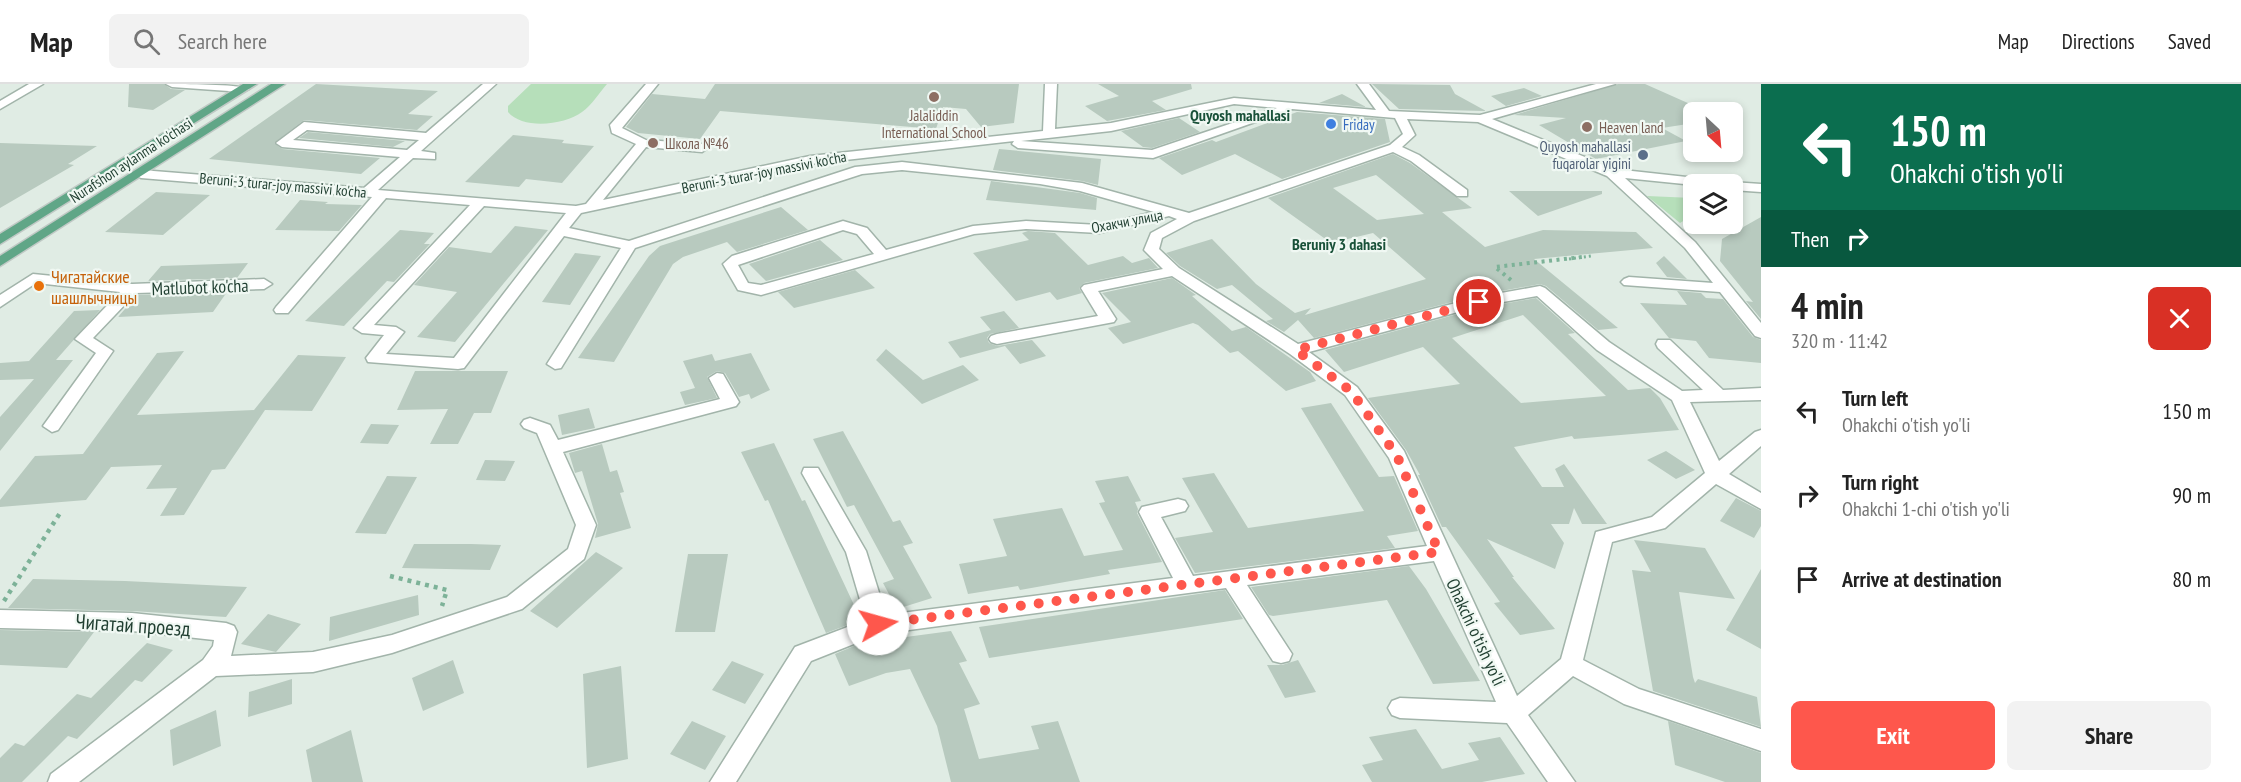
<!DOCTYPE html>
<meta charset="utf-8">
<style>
:root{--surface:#fff;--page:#f2f2f2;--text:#222;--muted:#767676;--line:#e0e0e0;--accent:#fe574c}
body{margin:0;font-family:"PT Sans Narrow",sans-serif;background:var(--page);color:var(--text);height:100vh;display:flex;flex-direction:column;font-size:22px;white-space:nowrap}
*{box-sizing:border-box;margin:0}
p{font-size:20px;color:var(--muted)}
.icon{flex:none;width:33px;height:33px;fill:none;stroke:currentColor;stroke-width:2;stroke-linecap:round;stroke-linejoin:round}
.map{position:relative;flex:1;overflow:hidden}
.sheet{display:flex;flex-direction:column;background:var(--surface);width:480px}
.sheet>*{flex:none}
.top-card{background:#0b6e4f;color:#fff;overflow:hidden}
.needle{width:39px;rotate:154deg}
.fabs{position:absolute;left:1683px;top:18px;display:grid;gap:12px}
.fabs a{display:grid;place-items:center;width:60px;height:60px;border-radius:9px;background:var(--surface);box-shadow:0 3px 9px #0003;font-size:30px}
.pin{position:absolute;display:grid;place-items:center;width:51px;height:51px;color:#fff;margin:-26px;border:3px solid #fff;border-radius:50%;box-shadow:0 2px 6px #0007}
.me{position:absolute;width:66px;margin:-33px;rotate:83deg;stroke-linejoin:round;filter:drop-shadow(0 0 4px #0008)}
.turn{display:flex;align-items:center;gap:21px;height:126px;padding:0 30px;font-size:27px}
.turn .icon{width:78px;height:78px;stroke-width:2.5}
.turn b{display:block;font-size:42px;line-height:51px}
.then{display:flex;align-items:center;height:57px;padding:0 30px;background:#0003;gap:12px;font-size:22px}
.round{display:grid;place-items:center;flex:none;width:63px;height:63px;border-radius:9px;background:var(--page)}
.head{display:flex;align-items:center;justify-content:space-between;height:102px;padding:0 30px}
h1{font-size:36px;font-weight:800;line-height:45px}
.cta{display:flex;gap:12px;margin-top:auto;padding:12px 30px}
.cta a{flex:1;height:69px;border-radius:9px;background:var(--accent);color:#fff;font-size:24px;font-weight:800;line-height:69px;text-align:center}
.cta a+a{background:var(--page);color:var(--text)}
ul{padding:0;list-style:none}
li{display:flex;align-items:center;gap:18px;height:84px;padding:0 30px}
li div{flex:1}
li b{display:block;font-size:22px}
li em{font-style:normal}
header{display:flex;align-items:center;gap:36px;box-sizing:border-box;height:84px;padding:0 30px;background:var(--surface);border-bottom:2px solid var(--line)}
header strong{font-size:28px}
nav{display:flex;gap:33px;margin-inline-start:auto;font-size:21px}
.search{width:420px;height:54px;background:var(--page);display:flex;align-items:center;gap:15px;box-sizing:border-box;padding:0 21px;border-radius:9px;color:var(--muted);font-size:22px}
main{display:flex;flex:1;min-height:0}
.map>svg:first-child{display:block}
</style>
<header>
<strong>Map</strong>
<div class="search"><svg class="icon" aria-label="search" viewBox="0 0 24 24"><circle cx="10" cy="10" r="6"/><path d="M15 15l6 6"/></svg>Search here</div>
<nav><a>Map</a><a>Directions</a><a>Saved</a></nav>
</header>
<main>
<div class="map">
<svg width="1761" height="698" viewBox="0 0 1761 698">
<rect width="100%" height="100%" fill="#e0ece4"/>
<path fill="#b6dfba" d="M531,0H607C599,9 592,21 582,28C565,41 523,46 508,28V22Z
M1647,112L1693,114V131L1680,139Z"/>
<path fill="#b8cabf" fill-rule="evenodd" d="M129,0H164L171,5L185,6L153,26L128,23Z
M316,0L438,7L408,30L433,32L417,46L304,36L274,59L282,65L380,74L361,90L209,75Z
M715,0H1019L1014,39L981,43L966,25L943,23L936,45L720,27L700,55L638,49L626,43L652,10L705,15Z
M1098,0H1191L1192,5L1152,17L1166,26L1107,37L1085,22L1119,12Z
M1372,0L1450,1L1455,10L1486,27L1399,25Z
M1618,0H1645L1708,28H1694V39L1662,44L1686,57L1596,75L1539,41L1566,34L1514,31Z
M1524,4L1542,12L1506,22L1491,12Z
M1342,10L1366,23L1319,19Z
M1297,28L1385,35L1390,58L1282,95L1235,70L1182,91L1159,74L1212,56L1216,58Z
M1179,34L1200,48L1152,64L1143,63L1121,47Z
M308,48L405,57L393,63L299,54Z
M513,51L564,56L562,59L594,62L562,99L526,95L519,103L465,98Z
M0,59L97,62L68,80L74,81L0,124Z
M999,65L1101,75L1098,101L1082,97L993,86Z
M1393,70L1410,79L1472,124L1442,128L1485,163L1543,146L1636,148L1653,164L1534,175L1618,244L1598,246L1546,202L1540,200L1479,211L1314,254L1298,236L1284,248L1266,237L1273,235L1232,201L1217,205L1180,182L1166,169L1212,155L1256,200L1295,229L1311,224L1305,231L1426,195L1373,149L1331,159L1268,114ZM1376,91L1424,130L1377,136L1333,104Z
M991,97L1080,109L1097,114L1096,126L986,116Z
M1509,107H1602V110L1538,132Z
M156,108L210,111L163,151L105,148Z
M300,116L328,118L325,120L362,121L339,147L275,146Z
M781,123L808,146L737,168L727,158L683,173L673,180L614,278L578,274L649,172L660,162Z
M1761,133V235L1746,217L1753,218L1720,177L1722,155Z
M515,142L548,146L455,258L417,253L457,208L414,201L449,163L491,169Z
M400,146L434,149L424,160H430L394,198L387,197L344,242L305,237Z
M1028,147L1055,149L1088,181L1123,172L1132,179L1149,174L1158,184L1084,199L1079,204L1082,209L1057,216L1050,208L1016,217L973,169L1029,156L1022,149Z
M820,156L843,176L766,197L749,180Z
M575,169L601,172L570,221L542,218Z
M1664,172L1687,195L1667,193L1656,179Z
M248,179L237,194L148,197L161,182Z
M855,186L875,204L794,224L778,208Z
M1172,194L1196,211L1192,212L1232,247L1246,243L1310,288L1316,297L1286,307L1238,267L1230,269L1198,241L1193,239L1123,260L1108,244L1131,238L1102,209Z
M1677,207L1701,209L1706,214L1723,215L1753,253L1761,256V279L1709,274L1696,257L1669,254L1640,219L1687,221Z
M227,208L213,228L118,233L137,211Z
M1536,214L1575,249L1568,250L1628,306L1650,304L1660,314L1679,346L1574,355L1572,352L1514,363L1542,403H1564L1555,385L1564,380L1607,440H1582L1574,424L1569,440H1551L1564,459L1555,485L1487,455L1514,493H1512L1555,545L1520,551L1494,519L1500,518L1446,443H1442L1418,391H1420L1406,366L1368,314L1460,300L1423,263L1344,288L1325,266L1480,224ZM1523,231L1563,270L1606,312L1521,319L1452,254Z
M100,226L56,276H73L0,367V333L34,295L0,296V279L29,277L74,227Z
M1004,227L1019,244L990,250L987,254L989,259L997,262L1032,256L1046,272L1020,280L1005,262L960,274L948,258L991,246L980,233Z
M886,265L923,296L963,281L979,296L922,320L876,276Z
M184,267L137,331L254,326L298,271L346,273L312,327L265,326L225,385L212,386L184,431L160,432L177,404L146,405L162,381L111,383L86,416L0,423V416L35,372L83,370L157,269Z
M751,269L770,306L751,315L749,310L739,313L725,289L717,287L707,293L717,314L685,321L680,308L695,304L683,277L712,270L715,277Z
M415,287H508L491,329H474L458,360H430L448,325L397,326Z
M1331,319L1379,393L1394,392L1418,447L1387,452L1395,464L1195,489L1175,454L1213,448L1182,394L1214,389L1248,444L1364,427L1301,324Z
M589,324L595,344L562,351L558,331Z
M371,340L399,341L388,360L360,359Z
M843,347L893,438L900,436L913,459L903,462L932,514L897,525L883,499L894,495L854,421L847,423L813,355Z
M774,359L802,417L805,416L861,536L826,549L768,416L765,417L741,368Z
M602,360L610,388L617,386L624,408L620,409L631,444L595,454L598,440L582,387L575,389L569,369Z
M1666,367L1695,386L1676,395L1647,376Z
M485,376L515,377L505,397L476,396Z
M387,392L417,393L386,450L355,449Z
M1128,392L1141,417L1135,418L1138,425L1137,429L1162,478L1108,486L1110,490L1020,506L1018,502L968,510L959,480L1007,472L993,435L1062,424L1084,472L1123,466L1099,419L1105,418L1095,397Z
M1736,414L1761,427V442L1754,454L1720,437Z
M1634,456L1705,464L1735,515L1679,508L1693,593L1695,599L1698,595L1757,613L1761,643L1653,607L1632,486L1651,488Z
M414,460H471L501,461L490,486L402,484Z
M596,468L623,484L557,544L530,527Z
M688,470H728L715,548H675Z
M1409,482L1426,505L1480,597L1433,600L1387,516L1273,532L1269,531L1251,503Z
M1761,485V565L1726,546Z
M33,495L125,497L247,503L226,533L132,527L8,524Z
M1225,506L1243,535L989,574L979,543Z
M418,511L419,531L329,557L330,533Z
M268,530L301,540L276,568L241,560Z
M0,546L94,548L67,584L0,581Z
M951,547L967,577L959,579L980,620L964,625L979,675L1039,665L1031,642L1058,637L1080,698H951L937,642L910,585L886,589L849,602L835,570L861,559Z
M147,559L173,566L142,598L135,596L77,655L68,652L22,698H0V674L15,659L24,662L77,610L91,614Z
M453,576L464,609L423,627L412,594Z
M1298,576L1316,608L1285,614L1267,581H1282Z
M732,577L764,590L745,620L712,606Z
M621,582L628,675L587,684L583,590Z
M292,595V620L248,633L249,608Z
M216,626L221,662L173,682L170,646Z
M692,637L726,652L705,686L670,670Z
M1668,637L1761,669V698H1725L1675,681Z
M1416,645L1442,685L1479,676L1468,659L1500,653L1525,690L1482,698H1372L1362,681L1383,676L1369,653Z
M351,646L363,698H312L306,666Z"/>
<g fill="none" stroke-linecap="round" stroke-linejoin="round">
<g stroke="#a2b4aa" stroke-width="3">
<path id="minor" d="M29,0H43L0,25V17Z
M166,0C184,0 236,0 249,5L243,8L172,3Z
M483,0H496L421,67L435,69V75L413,74L378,106L576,122L586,120L636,60L612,49L610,41L646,0H658L622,44L646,56L702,60L708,64L702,68L646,63L603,116L810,72L1043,47L1045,0H1057L1055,45L1111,39L1234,14L1376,26L1357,0H1369L1389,27L1480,31L1596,0H1615L1492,35L1614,85L1723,97L1724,100L1694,101L1625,94L1695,158L1761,239V254L1755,252L1720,208L1624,201L1621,198L1624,195L1629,193L1713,199L1685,164L1607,92L1478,38L1407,35L1415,51L1402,63L1419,71L1467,106V112H1457L1411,77L1393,68L1194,137L1162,154L1159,165L1179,184L1298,260L1479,213L1540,202L1545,204L1609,258L1682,307L1703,306L1658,264L1656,260L1658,256H1670L1723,306L1761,304V316L1690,318L1719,377L1755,348L1761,346V362L1729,390L1761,409V425L1716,400L1665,444L1612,458L1583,576L1639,605L1761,645V667L1624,620L1573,592L1528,631L1575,698H1548L1507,639L1400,634L1392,631L1388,624L1392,617L1400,614L1496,618L1434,477L1247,501L1292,570L1289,577L1281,579L1273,577L1226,504L879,550L811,577L736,698H710L795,563L866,536L846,468L802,389L804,384H818L866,467L886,531L1173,494L1139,428L1142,423L1178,415L1185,417L1188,422L1185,427L1161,433L1193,492L1427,462L1389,374L1345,311L1290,270L1172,192L1098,207L1116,235L1114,238L997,260L991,258L989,255L991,252L997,250L1098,232L1081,204L1084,201L1163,185L1144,166L1151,149L1177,135L1169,132L1099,149L1026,145L974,150L761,211L738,206L723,180L732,172L843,137L867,144L886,166L973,142L1026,137L1099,141L1154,128L1080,107L1040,100L902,86L862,90L635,164L561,284L555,285L547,280L621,164L564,152L464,284L458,285L368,278L366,274L384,251L362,249L354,244L470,121L386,114L288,229H276L274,226L276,223L372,113L141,94L135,90L141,86L364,104L400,73L282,63L276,59L304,38L426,49ZM1234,20L1277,24L1152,66L1021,57L1111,47ZM1292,25L1395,34L1403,50L1390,61L1189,129L1082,99L902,78L855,83L629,157L569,144L581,129L810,80L1014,57L1012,60L1018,64L1153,74ZM307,46L419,56L407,66L293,56ZM484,122L566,129L454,274L386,270L404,248L396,243L374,241ZM843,146L857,150L874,170L761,201L748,199L738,181ZM1537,212L1597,266L1672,316L1705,389L1652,433L1596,448L1561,575L1517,612L1404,367L1357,303L1309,268L1480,222Z
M1732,98L1761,100V108L1732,106V100H1726Z
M33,190L132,200L264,195L272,200L264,205L136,209L93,254L113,267L58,346L52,348L43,342L96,269L75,255L120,208L36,199L0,223V211Z
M717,289L723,290L739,318L736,322L563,368L596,441L584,475L522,525L392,569L313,588L216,592L79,698H48L51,690L203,576L213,562L214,556L132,547L0,544V526L132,529L226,539L234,542L237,548L231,572L313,568L392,551L507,513L568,465L576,441L537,349L524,344L521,340L524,336L530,334L550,341L558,356L720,315L709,294Z"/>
</g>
<g stroke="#c0c9c5" stroke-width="3">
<path id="major" d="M243,0H257L0,160V150Z
M271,0H285L0,182V172Z"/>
</g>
<path stroke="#7db298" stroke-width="3" stroke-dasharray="2 3" stroke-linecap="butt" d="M1569,175L1591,172"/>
<path stroke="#7db298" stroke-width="4" stroke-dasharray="3 4.5" stroke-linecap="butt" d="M1511,196L1495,183L1582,173"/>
<path stroke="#7db298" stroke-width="4.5" stroke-dasharray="4 5" stroke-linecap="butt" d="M390,492L447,506L442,522
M4,517L60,429"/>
<use href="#minor" fill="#fff" fill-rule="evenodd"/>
<use href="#major" fill="#60a687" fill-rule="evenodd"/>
</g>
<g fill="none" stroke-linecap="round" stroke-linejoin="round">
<path stroke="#fe574c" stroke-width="10" stroke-dasharray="0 18" d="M878,540L1439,468L1397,372L1351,307L1296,266L1479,218"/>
</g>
<g fill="#8d6e63" stroke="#f0f8f3" stroke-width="2">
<circle cx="934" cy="13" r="6"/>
<circle cx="1587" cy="43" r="6"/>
<circle cx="653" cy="59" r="6"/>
</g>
<circle fill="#3f7fe0" stroke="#f0f8f3" stroke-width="2" cx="1331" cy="40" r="6"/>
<circle fill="#5c6f8a" stroke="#f0f8f3" stroke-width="2" cx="1643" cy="71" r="6"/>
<circle fill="#e8710a" stroke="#f0f8f3" stroke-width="2" cx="39" cy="202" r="6"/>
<g text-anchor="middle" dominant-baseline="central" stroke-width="4.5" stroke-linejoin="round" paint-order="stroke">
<g font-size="15" fill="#785e54" stroke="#f0f8f3" text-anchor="start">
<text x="934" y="31" text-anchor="middle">Jalaliddin<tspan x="934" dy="17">International School</tspan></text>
<text x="1599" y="43">Heaven land</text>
<text x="665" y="59">Школа №46</text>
</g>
<g font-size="15" fill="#366cbe" stroke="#f0f8f3" text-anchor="start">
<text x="1343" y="40">Friday</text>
</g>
<g font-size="15" fill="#4e5e75" stroke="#f0f8f3" text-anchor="end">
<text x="1631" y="62">Quyosh mahallasi<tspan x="1631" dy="17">fuqarolar yigini</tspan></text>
</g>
<g font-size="15" fill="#1f3e30" stroke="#f0f8f3">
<text transform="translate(131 76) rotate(-33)">Nurafshon aylanma ko'chasi</text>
<text transform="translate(764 88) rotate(-11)">Beruni-3 turar-joy massivi ko'cha</text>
<text transform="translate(283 101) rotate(5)">Beruni-3 turar-joy massivi ko'cha</text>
<text transform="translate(1127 137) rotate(-11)">Охакчи улица</text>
</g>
<g font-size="16" font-weight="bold" fill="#195139" stroke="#f0f8f3">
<text x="1240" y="31">Quyosh mahallasi</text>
<text x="1339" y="160">Beruniy 3 dahasi</text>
</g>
<g font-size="18" fill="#c56008" stroke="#f0f8f3" text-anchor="start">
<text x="51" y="192">Чигатайские<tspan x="51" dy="21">шашлычницы</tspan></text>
</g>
<g font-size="18" fill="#1f3e30" stroke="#f0f8f3">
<text transform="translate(200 203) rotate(-2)">Matlubot ko'cha</text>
<text transform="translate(1476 548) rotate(65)">Ohakchi o'tish yo'li</text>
</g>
<g font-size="21" fill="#1f3e30" stroke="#f0f8f3">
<text transform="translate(133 541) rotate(4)">Чигатай проезд</text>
</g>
</g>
</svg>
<div class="fabs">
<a><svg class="needle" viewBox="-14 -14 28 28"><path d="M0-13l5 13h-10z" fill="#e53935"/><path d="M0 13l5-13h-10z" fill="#767676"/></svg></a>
<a><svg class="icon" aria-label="layers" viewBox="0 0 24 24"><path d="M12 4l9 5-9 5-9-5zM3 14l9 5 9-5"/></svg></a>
</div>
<div class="pin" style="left:1479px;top:218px;background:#d93025"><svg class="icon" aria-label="arrive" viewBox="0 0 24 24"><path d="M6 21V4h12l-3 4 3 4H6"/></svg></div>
<svg class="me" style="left:878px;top:540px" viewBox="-20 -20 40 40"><circle r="19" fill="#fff"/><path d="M0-13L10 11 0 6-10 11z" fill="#fe574c"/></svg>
</div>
<section class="sheet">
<div class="top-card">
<div class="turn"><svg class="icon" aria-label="left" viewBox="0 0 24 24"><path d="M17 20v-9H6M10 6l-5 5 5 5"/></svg><div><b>150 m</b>Ohakchi o'tish yo'li</div></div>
<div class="then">Then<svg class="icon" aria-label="right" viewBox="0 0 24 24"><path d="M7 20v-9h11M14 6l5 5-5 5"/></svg></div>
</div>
<div class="head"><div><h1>4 min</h1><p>320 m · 11:42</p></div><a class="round" style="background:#d93025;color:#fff"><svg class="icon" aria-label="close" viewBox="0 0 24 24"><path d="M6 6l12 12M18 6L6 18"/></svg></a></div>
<ul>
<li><svg class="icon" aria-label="left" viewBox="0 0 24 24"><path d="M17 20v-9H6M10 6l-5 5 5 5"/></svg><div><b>Turn left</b><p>Ohakchi o'tish yo'li</p></div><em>150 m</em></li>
<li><svg class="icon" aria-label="right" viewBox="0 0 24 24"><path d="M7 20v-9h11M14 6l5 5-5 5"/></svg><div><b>Turn right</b><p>Ohakchi 1-chi o'tish yo'li</p></div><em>90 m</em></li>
<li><svg class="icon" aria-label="arrive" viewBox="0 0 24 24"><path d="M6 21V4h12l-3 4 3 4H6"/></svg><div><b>Arrive at destination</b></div><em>80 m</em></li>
</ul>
<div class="cta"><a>Exit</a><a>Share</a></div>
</section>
</main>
